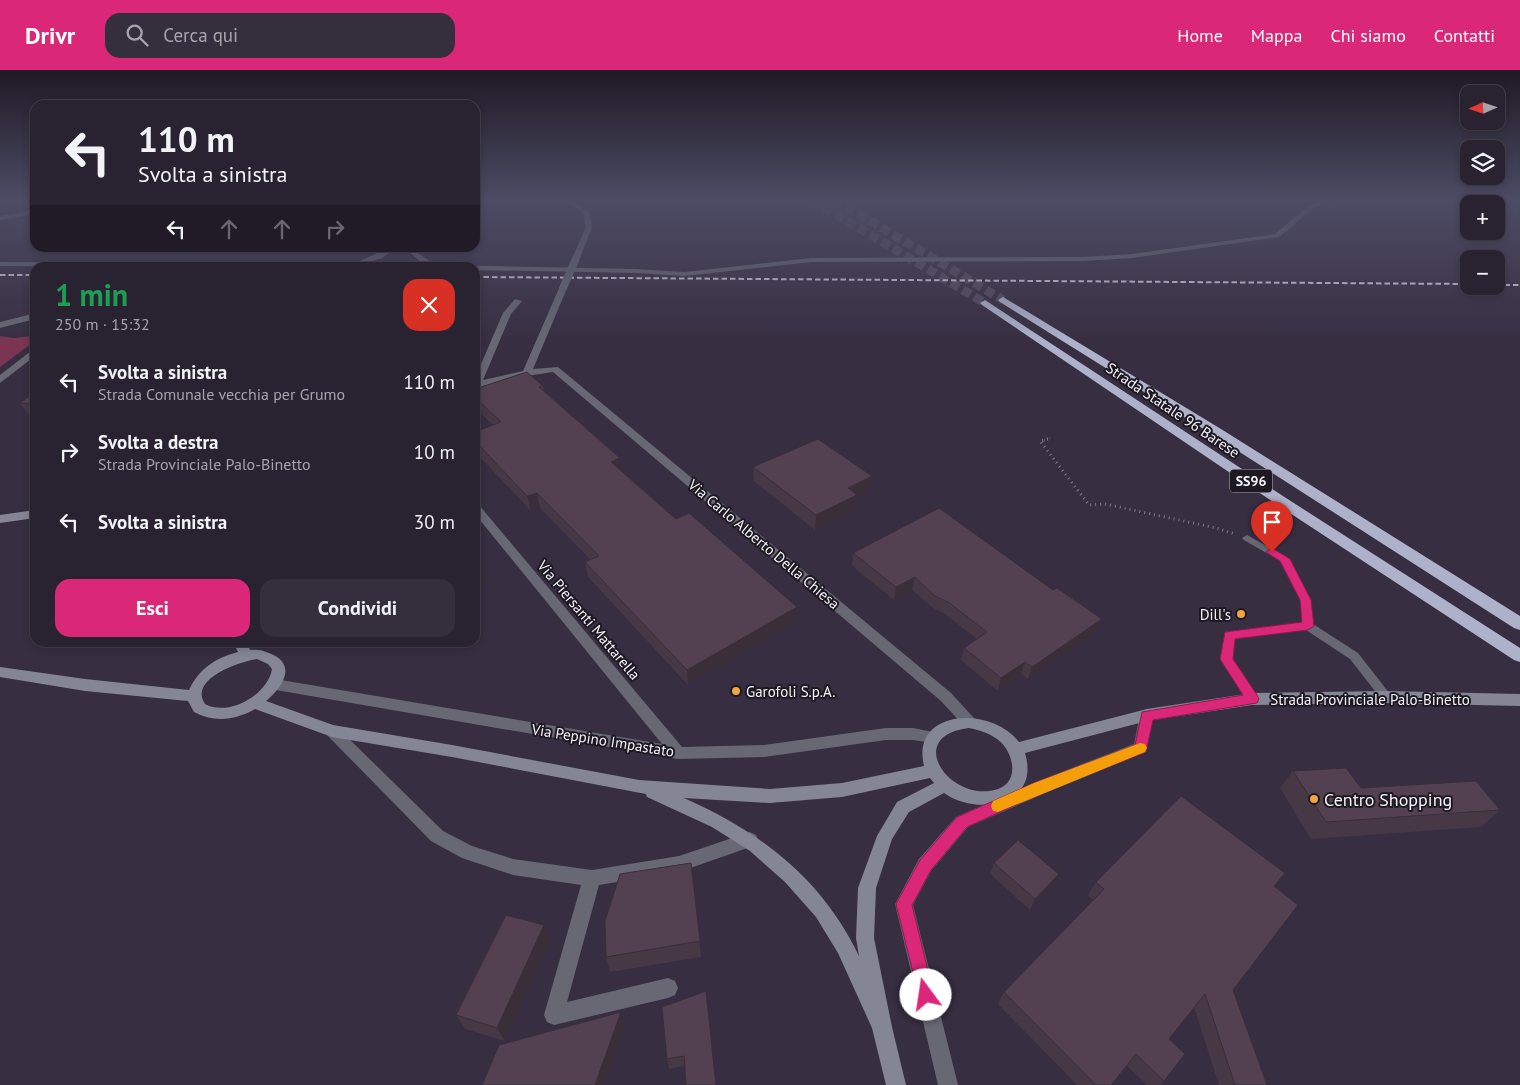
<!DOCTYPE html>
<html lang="it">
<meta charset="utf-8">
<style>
:root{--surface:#292231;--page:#352f3d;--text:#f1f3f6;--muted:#a5a4ab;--line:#453f4d;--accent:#db2777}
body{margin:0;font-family:"PT Sans",sans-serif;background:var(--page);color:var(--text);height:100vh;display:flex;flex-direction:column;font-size:19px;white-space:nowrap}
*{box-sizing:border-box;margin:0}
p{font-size:16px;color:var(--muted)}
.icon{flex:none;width:28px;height:28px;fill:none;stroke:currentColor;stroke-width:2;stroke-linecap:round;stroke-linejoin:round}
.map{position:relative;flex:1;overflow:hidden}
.drawer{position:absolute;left:30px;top:192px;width:450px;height:385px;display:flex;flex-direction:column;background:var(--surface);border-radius:15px;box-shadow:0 2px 8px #0003,0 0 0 1px var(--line)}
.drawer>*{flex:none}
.top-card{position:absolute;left:30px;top:30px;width:450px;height:152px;border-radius:15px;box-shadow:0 2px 8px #0003,0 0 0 1px var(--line);background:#292231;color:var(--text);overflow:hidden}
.needle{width:32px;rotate:267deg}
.buttons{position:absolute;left:1460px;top:15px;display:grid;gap:10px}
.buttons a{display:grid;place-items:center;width:45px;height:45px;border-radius:10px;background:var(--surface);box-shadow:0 2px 8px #0003,0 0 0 1px var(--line);font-size:25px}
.pin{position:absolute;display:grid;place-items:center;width:42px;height:42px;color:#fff;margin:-51px -21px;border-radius:50% 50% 50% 0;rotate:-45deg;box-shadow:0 0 5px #0007}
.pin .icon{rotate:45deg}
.me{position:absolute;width:55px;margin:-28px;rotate:346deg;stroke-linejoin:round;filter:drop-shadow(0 0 4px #0008)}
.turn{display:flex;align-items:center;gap:18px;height:105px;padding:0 25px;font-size:22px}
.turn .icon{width:65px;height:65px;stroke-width:2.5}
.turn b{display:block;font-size:35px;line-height:42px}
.lanes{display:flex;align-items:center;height:48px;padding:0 25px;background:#0003;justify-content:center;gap:25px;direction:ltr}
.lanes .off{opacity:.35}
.round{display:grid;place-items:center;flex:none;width:52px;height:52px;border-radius:15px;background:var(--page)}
.headline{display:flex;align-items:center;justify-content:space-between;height:85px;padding:0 25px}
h1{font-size:30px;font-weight:800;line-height:38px;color:#1e9e55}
.primary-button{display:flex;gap:10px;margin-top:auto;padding:10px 25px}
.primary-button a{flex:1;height:58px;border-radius:15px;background:var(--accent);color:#fff;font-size:20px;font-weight:800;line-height:58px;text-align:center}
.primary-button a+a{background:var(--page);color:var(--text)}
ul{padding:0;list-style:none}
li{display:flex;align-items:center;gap:15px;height:70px;padding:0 25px}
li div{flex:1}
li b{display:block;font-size:19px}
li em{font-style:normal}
header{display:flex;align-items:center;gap:30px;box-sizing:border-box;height:70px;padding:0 25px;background:var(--accent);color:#fff}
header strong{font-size:24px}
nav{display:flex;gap:28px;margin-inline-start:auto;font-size:18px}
.search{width:350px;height:45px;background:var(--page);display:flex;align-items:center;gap:12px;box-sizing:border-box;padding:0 18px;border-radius:15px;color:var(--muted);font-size:19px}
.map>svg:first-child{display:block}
</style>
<header>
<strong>Drivr</strong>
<div class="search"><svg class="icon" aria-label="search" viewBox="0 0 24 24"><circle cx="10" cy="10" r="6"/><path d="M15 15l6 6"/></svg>Cerca qui</div>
<nav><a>Home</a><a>Mappa</a><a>Chi siamo</a><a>Contatti</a></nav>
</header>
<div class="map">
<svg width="1520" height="1015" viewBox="0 0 1520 1015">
<rect width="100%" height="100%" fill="#372e41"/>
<path fill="#7b3553" d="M0,266L13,268L35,266V271L0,297Z"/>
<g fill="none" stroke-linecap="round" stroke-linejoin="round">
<path stroke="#544b5d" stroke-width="9" stroke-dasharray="9 4.5" stroke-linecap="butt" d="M812,130L985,233
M835,130L1003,230"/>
<path stroke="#827a8a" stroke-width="2.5" stroke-dasharray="0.5 2.5" stroke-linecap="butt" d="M1044,370L1050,368"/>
<path stroke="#827a8a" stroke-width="3" stroke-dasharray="1 4" stroke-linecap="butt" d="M1048,369L1040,371L1089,435L1105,434L1216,458L1235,464"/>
<path fill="#676873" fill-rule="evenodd" d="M1247,465L1287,487L1311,530L1313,554L1358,583L1390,624L1392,627L1390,630L1386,632L1382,630L1350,589L1306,560L1234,568L1232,589L1258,629L1256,632L1252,634L1248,632L1220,589L1225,562L1302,553L1301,530L1280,491L1244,470L1242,468Z"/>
<path fill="#676873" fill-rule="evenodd" d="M559,130L573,131L589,142L592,157L578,193L571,191L586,157L583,143L569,133Z
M1333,130L1341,131L1315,137L1279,167L1132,188L1082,191L811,192L685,206L636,203L475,200V198L0,196V192L425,195L404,178H411L435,195L636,199L685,202L811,188L1082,187L1132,184L1275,164L1311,134Z
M35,140V144L0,150V146Z
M388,178L395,179L382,188L362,194L358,192Z
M560,216L567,218L533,299L558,297L951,623L974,648L976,652L974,656L969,658L964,656L941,631L553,302L527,306L475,318V308L503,243L515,229L522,231L511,244L483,310L523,301Z
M32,244L35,245V249L0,258V252Z
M35,278V286L0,313V305Z
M475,433L479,435L682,677L764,675L886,658H913L938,663L941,667L938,671L933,673L913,670H886L764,687L678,689L270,619L268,615L270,611L275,609L662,674L475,444Z
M1147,639L1152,641L1154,645L1146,682L1045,723L968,757L931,801L913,835L958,1015H938L895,834L919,789L956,747L1033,713L1134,674L1140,645L1142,641Z
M332,655L337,657L443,761L472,776L513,789L592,800L679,786L750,762L756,765L758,770L756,775L679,802L599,815L567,932L668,908L675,911L678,918L675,925L668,928L554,955L547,952L544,945L581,815L513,805L462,788L431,771L327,665L325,661L327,657Z"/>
<path fill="#848696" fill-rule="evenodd" d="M35,440V448L0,453V445Z
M233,572H247L250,580C258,579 262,580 269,583C298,594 283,617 266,631L333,655L452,675L639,710L770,719L842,713L924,696C910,639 991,635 1019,672L1147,639L1252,623L1386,621L1520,624V636L1386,633L1252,635L1147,651L1025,683C1041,735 978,747 944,723L909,742L892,769L876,818L874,868L892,957L906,1015H886L872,958L838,883L816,847L785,812L750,781L712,757L647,727L646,724L452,687L332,667L255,639C236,650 214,653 194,642L188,631L85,621L0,607V597L85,609L189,620C199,599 215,588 238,582ZM257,589L268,594L272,599C268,625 228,647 205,634C188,609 240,591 257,589ZM969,658C979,660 989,663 997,669C1013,680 1021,711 998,719C957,733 913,681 950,663C956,660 963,659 969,658ZM930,708L934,713L897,732L877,766L858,818L856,868L859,886C822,809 761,762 684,728L770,733L842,727Z"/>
<path fill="#aeb1ca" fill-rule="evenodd" d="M1003,227L1221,359L1520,546V560L1514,558L1213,365L1000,232L998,230Z
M985,230L1286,428L1520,578V592L1514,590L1276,434L982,235L980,233Z"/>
<path stroke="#e3deea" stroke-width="2" stroke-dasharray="5.5 3" stroke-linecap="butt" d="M0,205H35
M475,207L1469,214
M1496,215H1520"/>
<path stroke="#676873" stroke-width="8" d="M563,218L575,191"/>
</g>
<path fill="#473846" d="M543,316L544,321L622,402L676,449L797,537L796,553L688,615L588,507L585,492L591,490L540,438L531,441L475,382V362L493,355L475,338V319Z
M35,322V348L30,347L20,333Z
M753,397L872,406L870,421L857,427L856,439L815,460L754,411Z
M853,483L1053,520L1102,549L1097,562L1028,609L1021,604L998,621L961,590L964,578L977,569L945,544L933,538L912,520L894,530L852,496Z
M1293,701L1361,718L1500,740L1481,757L1311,769L1280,718Z
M691,793L701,887L610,902L606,887Z
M994,793L1059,804L1054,815L1030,840L990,804Z
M1096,812L1274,816L1233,920L1267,1015H1219L1194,937L1169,969L1164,1011L1160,1015H1147L1127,996L1111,1015H1077L998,934L1004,922L1093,830L1088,825Z
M550,871L505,971L465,959L456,945Z
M662,937L716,1015L684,996L669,999L667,989Z"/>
<path fill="#3a2e39" d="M620,388L622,403L611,392Z
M872,406L870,421L857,427L856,439L815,460L816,445L848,418Z
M537,423L540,438L531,441L527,426Z
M480,497L486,514L475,519V499Z
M915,507L912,520L894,530L896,517Z
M797,537L796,553L688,615L687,600Z
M1102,549L1097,562L1028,609L1032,597Z
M1025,592L1021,604L998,621L1001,608Z
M1059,804L1054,815L1030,840L1035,829Z
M544,855L550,871L505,971L497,958Z
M621,942L625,957L605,1015H595Z"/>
<path fill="#534151" stroke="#3a2e39" d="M527,302L543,316L539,317L620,388L611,392L676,449L689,443L797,537L687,600L585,492L599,486L537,423L527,426L475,371V362L501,352L475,327V319Z
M35,322V334L20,333Z
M818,369L872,406L848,418L857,425L816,445L753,397Z
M939,438L1053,520L1057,518L1102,549L1032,597L1025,592L1001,608L964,578L987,562L948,532L935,526L915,507L896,517L853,483Z
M475,491L480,497L475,499Z
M1346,698L1361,718L1476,711L1500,740L1326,752L1293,701Z
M1181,726L1285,803L1274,816L1298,835L1233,920L1267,1015H1235L1205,924L1169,969L1185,984L1164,1011L1136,984L1111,1015H1096L1004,922L1104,819L1096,812Z
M1018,770L1059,804L1035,829L994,793Z
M691,793L700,871L606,887L605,851L620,804Z
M506,845L544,855L497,958L456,945Z
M706,921L716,1015H686L684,986L667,989L662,937Z
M621,942L595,1015H482L499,975Z"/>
<linearGradient id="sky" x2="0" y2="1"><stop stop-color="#1e1924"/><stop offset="0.48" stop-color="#4d4c65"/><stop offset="1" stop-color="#4d4c65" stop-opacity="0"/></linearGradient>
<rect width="1520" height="272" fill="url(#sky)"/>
<path fill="#db2777" stroke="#8e194d" d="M1272,478L1290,489L1311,530L1314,556L1308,560L1235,569L1233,589L1257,625L1259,629L1257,633L1153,650L1146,682L1044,722L967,757L931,800L912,835L934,925L932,931L926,933L920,931L896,834L920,790L957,747L1034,713L1135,675L1142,642L1243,625L1220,589L1225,562L1302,552L1300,530L1280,491L1266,482Z"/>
<path fill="#f59e0b" d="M1140,673L1145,674L1147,678L1145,682L998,742L993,741L991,736L993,731L1034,713Z"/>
<g fill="#f2a541" stroke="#1c1921" stroke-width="2">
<circle cx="1241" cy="544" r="5"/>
<circle cx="736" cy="621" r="5"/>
<circle cx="1314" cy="729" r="5"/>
</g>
<g text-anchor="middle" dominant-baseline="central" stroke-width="4" stroke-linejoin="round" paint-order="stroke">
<rect fill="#1c1921" stroke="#b5b1bc" stroke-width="1" x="1230" y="399.5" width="42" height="23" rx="4"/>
<g font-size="14" font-weight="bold" fill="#f7f2fe">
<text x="1251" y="411">SS96</text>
</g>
<g font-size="15" fill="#f7f2fe" stroke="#1c1921">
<text transform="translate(1173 340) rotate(34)">Strada Statale 96 Barese</text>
<text transform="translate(764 474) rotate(40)">Via Carlo Alberto Della Chiesa</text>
<text transform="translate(589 550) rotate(50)">Via Piersanti Mattarella</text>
<text x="1370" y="629">Strada Provinciale Palo-Binetto</text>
<text transform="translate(603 670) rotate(9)">Via Peppino Impastato</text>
</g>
<g font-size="15" fill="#f7f2fe" stroke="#1c1921" text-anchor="end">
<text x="1231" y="544">Dill's</text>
<text x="746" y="621" text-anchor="start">Garofoli S.p.A.</text>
</g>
<g font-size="18" fill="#f7f2fe" stroke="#1c1921" text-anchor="start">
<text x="1324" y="729">Centro Shopping</text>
</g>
</g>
</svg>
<div class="buttons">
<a><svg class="needle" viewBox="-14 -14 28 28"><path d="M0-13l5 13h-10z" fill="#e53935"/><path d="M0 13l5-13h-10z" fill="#a5a4ab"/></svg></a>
<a><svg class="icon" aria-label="layers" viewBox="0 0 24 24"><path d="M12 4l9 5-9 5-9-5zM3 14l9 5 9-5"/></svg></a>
<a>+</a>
<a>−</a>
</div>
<div class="pin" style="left:1272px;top:482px;background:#d93025"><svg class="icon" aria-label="arrive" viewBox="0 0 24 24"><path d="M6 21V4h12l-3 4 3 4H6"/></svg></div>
<svg class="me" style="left:926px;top:925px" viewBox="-20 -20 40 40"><circle r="19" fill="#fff"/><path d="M0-13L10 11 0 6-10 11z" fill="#db2777"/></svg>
<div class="top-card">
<div class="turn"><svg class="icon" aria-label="left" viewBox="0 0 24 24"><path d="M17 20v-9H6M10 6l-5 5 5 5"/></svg><div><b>110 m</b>Svolta a sinistra</div></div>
<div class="lanes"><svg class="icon" aria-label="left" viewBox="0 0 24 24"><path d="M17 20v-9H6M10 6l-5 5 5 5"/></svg><svg class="icon off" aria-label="ahead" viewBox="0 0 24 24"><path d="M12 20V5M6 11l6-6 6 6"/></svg><svg class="icon off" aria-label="ahead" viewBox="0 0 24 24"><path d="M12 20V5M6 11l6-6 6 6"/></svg><svg class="icon off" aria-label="right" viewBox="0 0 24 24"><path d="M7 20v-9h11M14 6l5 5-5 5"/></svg></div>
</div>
<section class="drawer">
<div class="headline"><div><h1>1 min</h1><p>250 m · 15:32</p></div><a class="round" style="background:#d93025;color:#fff"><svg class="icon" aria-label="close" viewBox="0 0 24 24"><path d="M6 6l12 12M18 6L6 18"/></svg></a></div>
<ul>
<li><svg class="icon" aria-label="left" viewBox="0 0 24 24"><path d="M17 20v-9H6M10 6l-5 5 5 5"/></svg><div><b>Svolta a sinistra</b><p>Strada Comunale vecchia per Grumo</p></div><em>110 m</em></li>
<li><svg class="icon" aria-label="right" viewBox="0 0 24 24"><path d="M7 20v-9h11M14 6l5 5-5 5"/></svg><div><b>Svolta a destra</b><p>Strada Provinciale Palo-Binetto</p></div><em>10 m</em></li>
<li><svg class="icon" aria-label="left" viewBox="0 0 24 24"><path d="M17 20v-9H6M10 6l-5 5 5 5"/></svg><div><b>Svolta a sinistra</b></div><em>30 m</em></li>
</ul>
<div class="primary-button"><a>Esci</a><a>Condividi</a></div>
</section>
</div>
